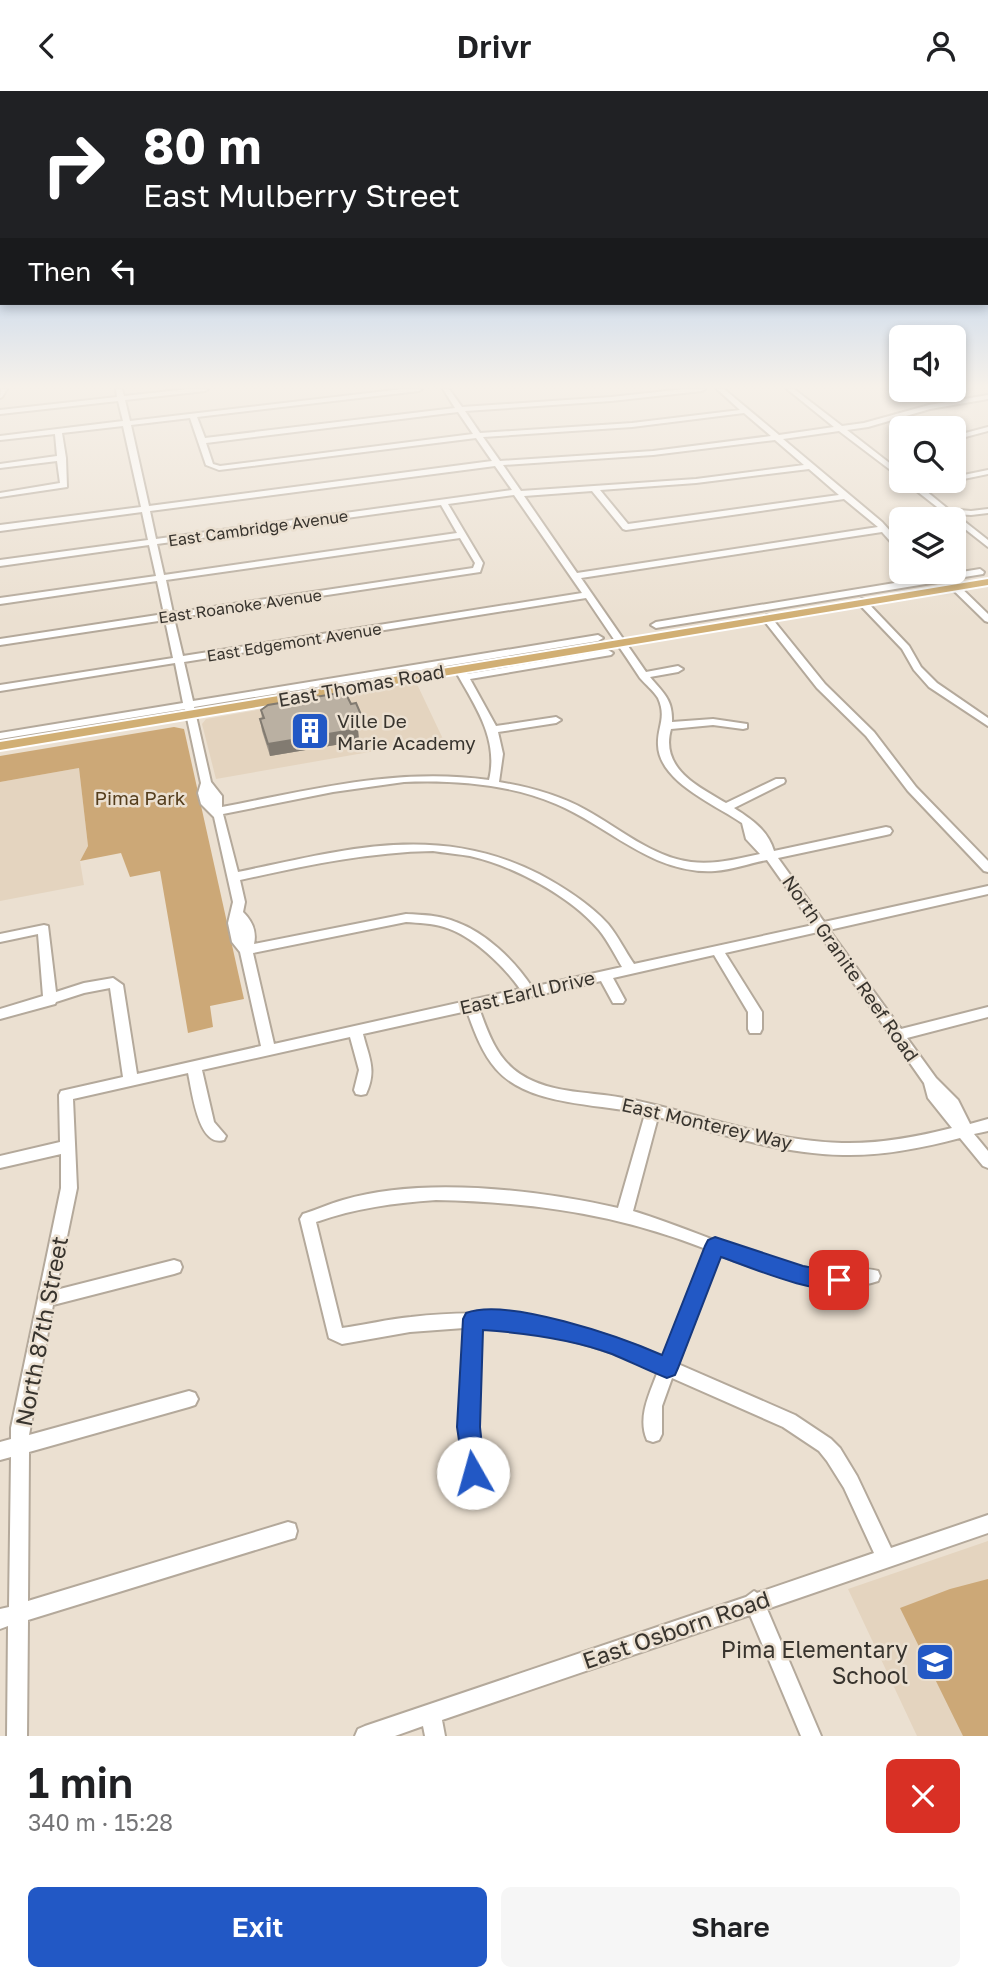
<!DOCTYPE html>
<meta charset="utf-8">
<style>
:root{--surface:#fff;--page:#f6f6f6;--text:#202124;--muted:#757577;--accent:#2258c5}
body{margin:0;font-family:"Golos Text",sans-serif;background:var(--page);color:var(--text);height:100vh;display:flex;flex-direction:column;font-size:26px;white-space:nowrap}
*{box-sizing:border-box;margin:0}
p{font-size:23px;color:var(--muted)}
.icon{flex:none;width:38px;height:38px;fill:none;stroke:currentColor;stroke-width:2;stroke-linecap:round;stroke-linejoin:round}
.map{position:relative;height:1645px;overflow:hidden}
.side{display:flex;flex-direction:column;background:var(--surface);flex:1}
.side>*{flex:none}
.top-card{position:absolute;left:0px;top:0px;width:989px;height:214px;box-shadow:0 4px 10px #0003;background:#202124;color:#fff;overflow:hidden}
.controls{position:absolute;left:889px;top:234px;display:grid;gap:14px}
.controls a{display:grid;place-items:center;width:77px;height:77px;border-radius:10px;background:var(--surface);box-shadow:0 4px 10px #0003;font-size:35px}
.pin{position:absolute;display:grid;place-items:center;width:60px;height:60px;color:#fff;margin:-30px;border-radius:14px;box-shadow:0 4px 10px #0006}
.me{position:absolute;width:77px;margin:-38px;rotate:353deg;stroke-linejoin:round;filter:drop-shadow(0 0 5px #0008)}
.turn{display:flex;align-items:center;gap:24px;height:147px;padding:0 28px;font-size:32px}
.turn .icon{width:91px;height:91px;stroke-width:2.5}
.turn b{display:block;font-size:49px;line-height:60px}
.then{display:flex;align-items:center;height:66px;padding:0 28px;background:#0003;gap:14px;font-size:26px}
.round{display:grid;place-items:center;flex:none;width:74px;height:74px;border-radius:10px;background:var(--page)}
.summary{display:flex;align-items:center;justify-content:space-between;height:119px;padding:0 28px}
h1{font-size:42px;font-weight:600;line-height:52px}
.cta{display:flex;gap:14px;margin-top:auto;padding:14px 28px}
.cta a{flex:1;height:80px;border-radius:10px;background:var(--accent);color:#fff;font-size:28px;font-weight:600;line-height:80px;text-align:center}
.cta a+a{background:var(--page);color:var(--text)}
header{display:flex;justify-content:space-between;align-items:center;height:91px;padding:0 28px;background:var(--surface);font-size:32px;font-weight:600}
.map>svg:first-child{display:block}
</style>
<header><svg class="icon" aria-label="back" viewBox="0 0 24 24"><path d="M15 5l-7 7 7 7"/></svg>Drivr<svg class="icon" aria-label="person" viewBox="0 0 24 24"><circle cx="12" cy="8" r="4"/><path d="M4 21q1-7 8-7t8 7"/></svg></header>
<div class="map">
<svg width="988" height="1645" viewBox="0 0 988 1645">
<rect width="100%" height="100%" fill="#ebe0d1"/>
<path fill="#e4d4bf" d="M416,591L443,648L216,688L202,633L206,628Z
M79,677L88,755L80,770L84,794L0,810V691Z
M988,1450V1645H917L848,1498Z"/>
<path fill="#cca877" d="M174,636L184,638L244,908L210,915L213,936L188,942L160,780L130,786L121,762L80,770L88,755L79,677L0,691V665Z
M988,1488V1645H963L900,1517L950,1498Z"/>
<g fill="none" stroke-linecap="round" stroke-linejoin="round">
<g stroke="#b4a99b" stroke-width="4">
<path id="minor" d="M1,298H7L2,306L0,307Z
M116,298H122L124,305L189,298H208L205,300L125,309L130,330L403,298H422L419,300L197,326L205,347L455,317L443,298H449L462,316L611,306L685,298H705L702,300L611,310L465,320L480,342L632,332L740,319L717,298H724L779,344L834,336L787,298H794L842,335L864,332L929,314L988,304V308L930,318L868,336L847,339L901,381V387L839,340L783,348L882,431L901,452V460L898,459L882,441L581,487L646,581L678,575L683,578L678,581L650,586C663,602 673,608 672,631L713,628L747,633V637L743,638L713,634L671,638C660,677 697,695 726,712L776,688H784L785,690L784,692L734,717C751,728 768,739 774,760L886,736L890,737L892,740L890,743L886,744L778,767L824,831L988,795V803L829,839L901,938L988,916V926L907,947L936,987L958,1009L970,1033L988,1028V1040L974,1043L988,1060V1077L983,1075L960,1047C922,1057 883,1065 843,1064C780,1063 719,1042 658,1026L633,1120C686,1136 737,1161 792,1174C809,1178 828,1180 846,1180C856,1180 867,1176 878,1180L880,1185L878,1190C834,1206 761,1180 719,1164L678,1273L795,1324L831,1348L840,1357L857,1385L891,1457L988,1424V1442L767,1518L821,1645H801L750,1524L442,1629L445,1645H425L423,1635L395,1645H355L358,1638L365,1635L746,1506L754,1500L757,1502L874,1462L844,1397L827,1370L819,1360L783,1336L672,1287L662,1315V1343L659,1349L653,1351L647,1349C637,1326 650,1302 658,1280C599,1254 546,1240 481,1237L478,1336L485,1398L482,1404L476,1407L470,1404L467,1398L460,1336L464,1237L410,1241L342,1253L329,1247L300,1128L303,1123C316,1119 329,1113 343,1109C423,1085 538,1099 618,1117L645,1023C599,1012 529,1016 496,978C482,962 474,940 467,920L363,943C369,967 377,979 366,1003L361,1004L356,1003L354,999L359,979L350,946L202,979L214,1031L226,1045L224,1049C198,1057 192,999 188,982L73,1008L77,1097L56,1199L174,1169L180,1171L182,1176L180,1181L174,1183L53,1214L29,1344L189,1300L195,1302L198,1308L195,1314L189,1316L29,1361L28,1510L288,1431L295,1433L297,1440L295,1447L288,1449L28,1529L27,1645H7L8,1535L0,1538V1518L9,1516L11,1366L0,1369V1351L11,1348V1337L61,1097V1063L0,1077V1065L60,1051L59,1004L61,1000L123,986L110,897L84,902L56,911L55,913L0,928V918L43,905L38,843L0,851V843L44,834L48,835L56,901L84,892L113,887L123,894L137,983L261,955L240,861L232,851L228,832L233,811L214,726L201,713L198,702L201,692L185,618L0,648V642L183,612L175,572L0,600V594L173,567L165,529L0,554V548L164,523L157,490L0,513V507L156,485L149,454L0,475V469L148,449L142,421L0,440V434L141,416L123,335L62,342L66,367L67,396L0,406V402L60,392L57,370L0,377V373L57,365L55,343L0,349V345L123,330L118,310L0,323V319L117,306ZM458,321L473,343L220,375L213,373L206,352ZM744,322L771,345L653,360L500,370L483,346L632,336ZM190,327L206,374L219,379L476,347L492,370L149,415L131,334ZM775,349L804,374L696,388L521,400L503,374L653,364ZM495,375L512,399L156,448L150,420ZM809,378L839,404L628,433L600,399L696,392ZM592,400L623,438L626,439L844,408L878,436L577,482L524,405ZM514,404L582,502L183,565L174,527L480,481L483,472L448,413ZM441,414L457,442L164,484L157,453ZM460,447L475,472L473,477L173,522L166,489ZM586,507C604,534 623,561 640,587C646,594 653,599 658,607C667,627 657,636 658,654C659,691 716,714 742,732L746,748L760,763C737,768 714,774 691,771C652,766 619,737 586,719C559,704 529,696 499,691L503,663L498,641L556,632L561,629L556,626L496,635L470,588L611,564L613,562L608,559L467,583L464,579H458L456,581C475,615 499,648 489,689C397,676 311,699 222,716V705L211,691L194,616L598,550L603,547L598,544L193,610L184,571ZM404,691C453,689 510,693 556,713C609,735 653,784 715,780C732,779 751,772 767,769L813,834L634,873C625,860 618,845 608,833C589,812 563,796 539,783C437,731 343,759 238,781L223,723L333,701ZM433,760C445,762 458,763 470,765C514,775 570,805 599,839C608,850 615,864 622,876L532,896C514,869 486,842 456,831C440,824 423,824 406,823L254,853C257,840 252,830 243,821L245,811L240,789C304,775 367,761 433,760ZM406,831C419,832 432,832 444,836C472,844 504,875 520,898L274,953L253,862ZM818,841L924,992L928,1007L952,1037C916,1046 879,1053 842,1052C769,1050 700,1023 629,1008C593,1000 552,1004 520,983C497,968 488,942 479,917L601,890L613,912H623L625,909L613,887L714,864L748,921V938L750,942H760L762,938V921L725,862ZM436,1109C532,1111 617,1123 706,1158L663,1266C578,1229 505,1215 411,1226C388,1228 365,1234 342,1237L316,1131C356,1117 394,1112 436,1109Z
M988,336V340L954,349V345Z
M988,379V383L954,390V386Z
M904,390H941L920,395L948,418L971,420L988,418V422L971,424L955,423L988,449V456Z
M980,478L984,481L983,483L952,488L988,523V531L985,530L944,490L656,537L651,534L656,531Z
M862,508L865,509L909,555L921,576L937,592L988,627V635L929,596L914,579L902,558L859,513L857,511Z
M767,524L770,525L825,593L874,641L916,696L988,770V781L984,780L908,700L866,645L817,597L762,527Z"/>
</g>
<g stroke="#fff" stroke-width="4">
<path id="major" d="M988,488V494L0,659V651Z"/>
</g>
<use href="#minor" fill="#fff" fill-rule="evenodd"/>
<use href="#major" fill="#d1af74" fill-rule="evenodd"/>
</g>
<path fill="#a0978b" d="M261,619L363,638L358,639L359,650L270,665L262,640L260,628H262Z"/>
<path fill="#827b71" d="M362,626L363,638L358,639L359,650L270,665L268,653Z"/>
<path fill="#bab0a2" stroke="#827b71" stroke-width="2" d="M339,602L347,605L351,613L356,612L362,626L356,627L358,638L268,653L260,628L264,627L261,619L268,614Z"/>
<linearGradient id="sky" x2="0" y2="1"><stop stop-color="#82b3f0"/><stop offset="0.56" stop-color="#f6f1ea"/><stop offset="1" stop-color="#f6f1ea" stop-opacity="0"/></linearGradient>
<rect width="988" height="528" fill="url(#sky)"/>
<path fill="#2258c5" stroke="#163980" stroke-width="2" d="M715,1146L803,1175L846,1183L849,1189L846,1196C818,1206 750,1176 721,1166L678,1277L675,1284L667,1287C649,1280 631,1271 612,1263C572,1248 526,1242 483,1239L480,1336L485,1382L482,1390L473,1393L465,1390L457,1336L463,1228L466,1222C507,1206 621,1246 662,1264L705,1155L708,1149Z"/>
<defs>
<g id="building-square" transform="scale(2.0125)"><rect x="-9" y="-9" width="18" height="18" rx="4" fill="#2258c5" stroke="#ebe0d1"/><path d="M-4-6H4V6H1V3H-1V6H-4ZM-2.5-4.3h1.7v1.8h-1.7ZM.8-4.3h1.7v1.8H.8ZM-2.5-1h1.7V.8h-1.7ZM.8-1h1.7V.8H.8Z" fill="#fff"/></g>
<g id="school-square" transform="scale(2.0125)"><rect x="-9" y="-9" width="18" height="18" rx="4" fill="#2258c5" stroke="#ebe0d1"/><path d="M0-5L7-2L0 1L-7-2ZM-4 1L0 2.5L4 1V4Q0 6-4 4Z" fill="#fff"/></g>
</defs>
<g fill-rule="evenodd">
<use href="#building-square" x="310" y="640"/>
<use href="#school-square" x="935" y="1571"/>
</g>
<g text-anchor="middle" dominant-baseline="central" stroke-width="5" stroke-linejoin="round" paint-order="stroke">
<g font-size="16" fill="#38342e" stroke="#ebe0d1">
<text transform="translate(258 437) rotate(-8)">East Cambridge Avenue</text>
<text transform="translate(240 515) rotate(-8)">East Roanoke Avenue</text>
<text transform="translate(294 551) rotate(-9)">East Edgemont Avenue</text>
</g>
<g font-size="19" fill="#38342e" stroke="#ebe0d1">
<text transform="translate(361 594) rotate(-10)">East Thomas Road</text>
<text transform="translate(851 877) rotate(55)">North Granite Reef Road</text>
<text transform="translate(527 901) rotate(-13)">East Earll Drive</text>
<text transform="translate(707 1032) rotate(13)">East Monterey Way</text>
</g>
<g font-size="19" fill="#38342e" stroke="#ebe0d1" text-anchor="start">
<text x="337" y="629">Ville De<tspan x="337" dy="22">Marie Academy</tspan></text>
</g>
<g font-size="19" fill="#543d1c" stroke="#ebe0d1">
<text x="140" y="706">Pima Park</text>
</g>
<g font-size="23" fill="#38342e" stroke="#ebe0d1">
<text transform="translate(41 1240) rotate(-79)">North 87th Street</text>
<text transform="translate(676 1538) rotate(-19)">East Osborn Road</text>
</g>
<g font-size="23" fill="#38342e" stroke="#ebe0d1" text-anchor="end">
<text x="908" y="1558">Pima Elementary<tspan x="908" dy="26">School</tspan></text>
</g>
</g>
</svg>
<div class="controls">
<a><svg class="icon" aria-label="sound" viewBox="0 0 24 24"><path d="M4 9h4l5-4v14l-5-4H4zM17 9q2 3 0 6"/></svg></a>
<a><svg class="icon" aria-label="search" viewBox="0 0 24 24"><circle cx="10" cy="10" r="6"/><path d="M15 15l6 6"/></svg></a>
<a><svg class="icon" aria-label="layers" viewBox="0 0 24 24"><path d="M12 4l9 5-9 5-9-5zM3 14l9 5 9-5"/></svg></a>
</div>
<div class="pin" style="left:839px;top:1189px;background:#d93025"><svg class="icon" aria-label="arrive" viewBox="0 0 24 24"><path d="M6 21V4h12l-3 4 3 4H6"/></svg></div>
<svg class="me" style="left:473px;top:1382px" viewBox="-20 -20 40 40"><circle r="19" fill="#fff"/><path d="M0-13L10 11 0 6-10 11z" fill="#2258c5"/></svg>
<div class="top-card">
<div class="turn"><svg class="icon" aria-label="right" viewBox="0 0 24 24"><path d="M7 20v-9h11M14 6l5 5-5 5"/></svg><div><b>80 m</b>East Mulberry Street</div></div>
<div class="then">Then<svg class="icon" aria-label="left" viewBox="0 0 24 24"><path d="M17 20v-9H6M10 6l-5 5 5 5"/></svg></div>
</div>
</div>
<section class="side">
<div class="summary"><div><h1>1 min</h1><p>340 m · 15:28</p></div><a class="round" style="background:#d93025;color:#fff"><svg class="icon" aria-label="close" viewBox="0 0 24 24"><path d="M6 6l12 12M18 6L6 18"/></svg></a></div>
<div class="cta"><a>Exit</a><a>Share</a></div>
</section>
